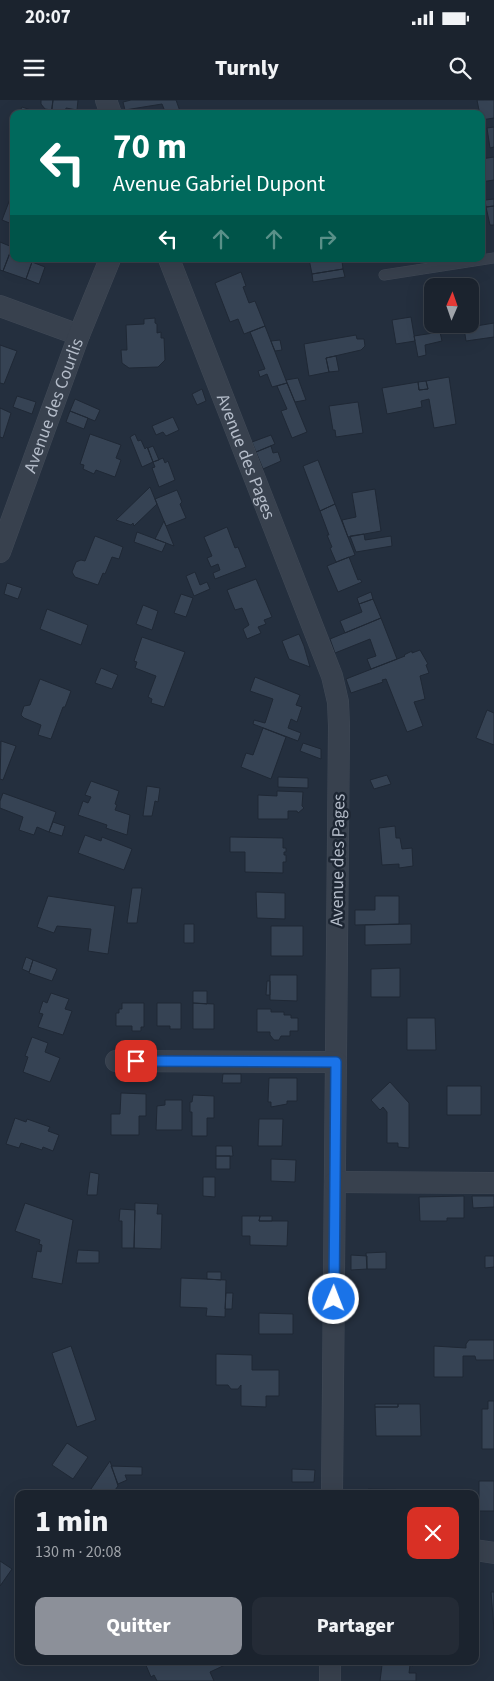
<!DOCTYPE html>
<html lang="fr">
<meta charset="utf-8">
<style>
:root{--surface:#1b232e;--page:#242b36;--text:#f1f3f6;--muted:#a0a4aa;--line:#39404a;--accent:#8c9099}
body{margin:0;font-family:"Source Sans 3",sans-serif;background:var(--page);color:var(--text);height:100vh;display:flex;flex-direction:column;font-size:19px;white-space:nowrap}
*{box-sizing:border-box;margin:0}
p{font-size:16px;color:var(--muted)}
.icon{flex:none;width:28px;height:28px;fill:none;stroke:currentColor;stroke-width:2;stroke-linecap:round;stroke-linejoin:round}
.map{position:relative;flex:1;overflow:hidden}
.drawer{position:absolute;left:15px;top:1390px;width:464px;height:175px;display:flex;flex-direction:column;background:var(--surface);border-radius:10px;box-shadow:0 5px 20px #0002,0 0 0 1px var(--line)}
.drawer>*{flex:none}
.banner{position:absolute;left:10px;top:10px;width:475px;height:152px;border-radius:10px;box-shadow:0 5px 20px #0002,0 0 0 1px var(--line);background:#00695c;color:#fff;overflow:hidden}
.needle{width:32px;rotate:2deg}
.controls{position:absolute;left:424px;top:178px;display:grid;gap:10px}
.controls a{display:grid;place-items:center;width:55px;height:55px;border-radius:10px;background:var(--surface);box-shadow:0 5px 20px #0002,0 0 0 1px var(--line);font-size:25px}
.pin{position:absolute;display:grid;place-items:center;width:42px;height:42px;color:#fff;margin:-21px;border-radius:10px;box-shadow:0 2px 8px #0006}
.me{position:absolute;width:55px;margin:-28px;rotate:1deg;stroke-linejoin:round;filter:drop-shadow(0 0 4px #0008)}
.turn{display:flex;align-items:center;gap:18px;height:105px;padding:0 20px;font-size:22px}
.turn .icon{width:65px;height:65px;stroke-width:2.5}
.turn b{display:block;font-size:35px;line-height:42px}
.lanes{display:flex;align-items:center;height:48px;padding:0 20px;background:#0003;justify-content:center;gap:25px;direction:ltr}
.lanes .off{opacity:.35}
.round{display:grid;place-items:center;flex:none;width:52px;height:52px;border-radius:10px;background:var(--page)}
.overview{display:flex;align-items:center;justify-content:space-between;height:85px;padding:0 20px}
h1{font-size:30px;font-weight:800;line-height:38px}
.action{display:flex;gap:10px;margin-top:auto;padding:10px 20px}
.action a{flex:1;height:58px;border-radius:10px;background:var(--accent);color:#fff;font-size:20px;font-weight:800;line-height:58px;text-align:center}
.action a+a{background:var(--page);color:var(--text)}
.status{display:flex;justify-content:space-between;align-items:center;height:35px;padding:0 25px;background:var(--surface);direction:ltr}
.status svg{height:14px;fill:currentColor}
header{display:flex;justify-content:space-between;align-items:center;height:65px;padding:0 20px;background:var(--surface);font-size:22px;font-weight:800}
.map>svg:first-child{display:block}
</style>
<div class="status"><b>20:07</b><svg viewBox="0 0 49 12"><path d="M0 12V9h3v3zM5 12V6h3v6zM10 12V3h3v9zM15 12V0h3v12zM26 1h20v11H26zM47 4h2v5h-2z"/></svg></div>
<header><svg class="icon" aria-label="menu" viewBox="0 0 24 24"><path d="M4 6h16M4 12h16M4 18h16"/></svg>Turnly<svg class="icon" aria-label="search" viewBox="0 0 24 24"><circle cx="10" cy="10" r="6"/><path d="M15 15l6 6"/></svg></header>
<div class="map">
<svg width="494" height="1581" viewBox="0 0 494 1581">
<rect width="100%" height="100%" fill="#242f3e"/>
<path fill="#364354" stroke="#1f2835" d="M41,0H53L52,10L45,9L41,4Z
M53,0H78L77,10L66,8L65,14L51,13Z
M176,0L181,14H166L162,4L125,10L123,2L131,0Z
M477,0H494V18L481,20Z
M22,7L37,12L36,14L19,13Z
M494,27V47L490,48L487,28Z
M494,57V80L481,82V59Z
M10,99L14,100V134L10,132L12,124L2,120Z
M494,99V106L486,107L485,100Z
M494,106V125H490L486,107Z
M0,142L12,147L3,171L0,170Z
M14,143V159H29L28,160L32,162L26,179L3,171Z
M309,159H339L342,161L343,169L312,174Z
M32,162L45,167L39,184L26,179Z
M343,169L345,177L313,182L312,174Z
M241,172L246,186L243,187L249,203L255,201L265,226L244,234L238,219L230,222L215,183Z
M411,217L415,241L396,244L392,220Z
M155,218V223L157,224V233L161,232V238H164L165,260L158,267L129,268L122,263L121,250H127L126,225L144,224V219Z
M494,223V237L466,241L464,228Z
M265,226L287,283L272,287L267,274L260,277L258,271L265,269L250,232Z
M440,232L442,241L425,245L426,255L418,257L414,236Z
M356,235L357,239H364L365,246L361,250L326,258L329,272L309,276L304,244Z
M280,240L282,250L275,251L271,241Z
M0,245L17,251L4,284L0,283Z
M336,256L339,271L329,272L326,258Z
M449,277L456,324L434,328L429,299L421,301L422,307L387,314L382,288L418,282L419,290L428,289L426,281Z
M298,278L306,300L295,302L286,280Z
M426,281L428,289L419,290L418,282Z
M287,283L307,332L292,338L281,311L287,309L277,286Z
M202,289L206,301L197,305L192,294Z
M17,296L36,302L32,314L13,307Z
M75,299L100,310L95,321L70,311Z
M358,302L363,333L336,337L335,330H333L329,306Z
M0,308L11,313L3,338L0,337Z
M70,311L88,318L84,329L66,322Z
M173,317L179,330L166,336L163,332L156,335L152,326Z
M90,334L121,345L116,358L121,360L115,377L96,370L94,374L83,369L84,365L80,364Z
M135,334L138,341L141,340L145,349L147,347L153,362L142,367L130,337Z
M271,335L275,344L256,352L252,342Z
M153,346L159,360L153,362L148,348Z
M271,346L273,353L278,352L281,361L263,369L256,352Z
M163,358L165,363L168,361L175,380L159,387L152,368L155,367L153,362Z
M318,360L335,404L320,411L303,366Z
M150,387L157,404L134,426L133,423L131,425L116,420Z
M375,389L381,431L348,437L342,420L356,417L352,393Z
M177,390L182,402L180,404L186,418L166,426L155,399Z
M335,404L355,455L336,462L330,448L332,447L327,435H329L320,411Z
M164,421L174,446L155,439Z
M227,427L235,448L238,447L246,467L215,479L213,473L220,470L218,464L211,467L207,458L212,456L204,437Z
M137,432L166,443L162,452L134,442Z
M364,434L365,440L391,436L392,446L356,452L350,436Z
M95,436L123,447L119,459L112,457L105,474L103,473L98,485L75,477L72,472L76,462L81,460L85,461Z
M349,457L358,480L360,479L362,482L338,492L327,466Z
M195,472L200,485L207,482L210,489L194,496L186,476Z
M256,479L272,517L264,520L266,524L258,527L261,533L247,539L243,529L249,525L242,508L235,510L227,490Z
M7,483L22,488L18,499L4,494Z
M371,492L373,499L359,504L357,498Z
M181,494L193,498L186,517L174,513Z
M373,499L381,518L345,533L340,521L362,512L359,504Z
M143,505L158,511L152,530L136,524Z
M47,509L88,525L81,545L40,529Z
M381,518L397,559L371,569L367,559L376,556L370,539L335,553L330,539Z
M299,534L304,546L310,567L289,559L282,541Z
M142,537L185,552L164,607L151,603L152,599L148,597L156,576L135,568L137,562L134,561Z
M420,550L428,564L426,565L429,573L420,576L425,599L414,602L423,626L407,632L386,579L382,580L383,582L351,593L346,579L405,556L404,555L412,551V553Z
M101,568L118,575L112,589L95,583Z
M255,577L300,595L296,605L302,607L297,622L291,619L288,628L301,633L298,641L253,624L254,620L265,623L273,599L250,591Z
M40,579L71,591L65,607H63L51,639L38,635L41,625L24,618L21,615L24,606L30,605Z
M487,610L494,613V645L476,638Z
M263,628L286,637L271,679L241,667L246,653L253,655Z
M1,641L16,646L3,680L0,679Z
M303,643L321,649V659L300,651Z
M387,675L391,684L374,689L370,680Z
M278,677L308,678V688L278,687Z
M91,681L119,691L115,704L117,705L115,710L130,715L127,735L106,728L107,725L78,715L83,701L88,703L91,697L85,695Z
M147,686L160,688L158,702L155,701L152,716H143Z
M277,691L303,692L302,706L304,708L298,713L297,711H288V719H258V695L277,696Z
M3,693L56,712L49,732L37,727L34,735L19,730L23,717L0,708V701Z
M53,722L65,726L62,736L49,732Z
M395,726L396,738H400L402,749L412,748L413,766L399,768V764L382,765L379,728Z
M85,735L101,741L102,737L132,749L124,770L78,753Z
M230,737L283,738V748H286V752H284V755H286V762H283V773L245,772V752H230Z
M132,788H142L137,823H127Z
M256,792L285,793V819L257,818Z
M48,796L115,806L108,854L88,851L91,829L57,826L54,833L37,827Z
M375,796H399V824L355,825V810H375Z
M184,824H194V843H184Z
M411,824V844L365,845V825Z
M271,826H303V856H271Z
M26,857L33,860L29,872L22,869Z
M33,860L57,869L52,881L29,873Z
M400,868V897H371V869Z
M270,875H297V901L270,900Z
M267,881H270V895H266Z
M193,891H207V904L193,903Z
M51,893L69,899L65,909L72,911L63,935L38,927L43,914L39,913L43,901L47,903Z
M122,903H144V927H141V931H132V926H116V913H119V909H122Z
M157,903H181V929H170V926H157Z
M193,903L214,904V929H193Z
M257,909H271V912H284V915H291V918H298V931H290V936H281L279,940H274L270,935V932H257Z
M407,918H435L436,950H407Z
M32,937L48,943L45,952L60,958L50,982L23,972L28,957L25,956Z
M223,974H241V983H222Z
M269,978H297V1001H287V1004L271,1007V1002H268Z
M390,982L409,1003V1048L398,1047V1043H387V1012L383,1007L380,1010L371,1000Z
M447,986H481V1015H447Z
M121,993L146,994V1016H139V1035H111V1014H120Z
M193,995L214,996V1018H207V1036H192V1012H190V1002H192Z
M165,1000H182V1030H156L157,1006L165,1005Z
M15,1018L26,1022L27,1019L50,1027L48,1031L59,1035L53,1051L43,1047L42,1050L21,1043L19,1048L6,1044Z
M259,1019H283L282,1046H258Z
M216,1046H232L233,1056H216Z
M216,1056H230V1069H216Z
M271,1059L296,1060L295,1082L271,1081Z
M90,1072L99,1074L97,1095H87Z
M203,1077H215V1097L203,1096Z
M464,1096V1118H447V1121H420L419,1097Z
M472,1096H494V1107L473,1108Z
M25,1103L73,1120L62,1184L32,1178L37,1151L41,1152L42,1145L39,1144L40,1140L15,1131Z
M135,1103L158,1104L157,1114H162L161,1149L134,1148Z
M120,1109L135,1110L134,1148H122V1121H119Z
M242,1116H260L259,1121H288L287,1146L250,1145V1136H242Z
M260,1116H272V1121H259Z
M78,1150L99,1151V1163H76Z
M386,1152V1169H367L366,1153Z
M351,1155L367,1156V1169L351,1170Z
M485,1156H494V1167L485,1168Z
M207,1172H221V1180L207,1179Z
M181,1178L226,1180L225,1217L206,1216L207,1208L180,1207Z
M226,1193H233L232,1209H225Z
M259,1213L293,1214V1234H259Z
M469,1240H494V1260H476L475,1256H463V1277H434V1246L466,1248V1244Z
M71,1246L96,1320L77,1327L52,1253Z
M216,1254L252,1255V1270H279V1296H266V1307L241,1306V1285L238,1289H231L228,1285H216Z
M488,1301H494V1349H482V1309H488Z
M375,1304H398V1307H375Z
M398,1304H420L421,1336H376L375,1307H398Z
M67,1343L88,1357L73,1379L52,1365Z
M110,1361L118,1386L112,1394H97L91,1389Z
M111,1366L142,1367V1375H125L127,1380L118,1384Z
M292,1369L315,1370L314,1382H292Z
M479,1381H494V1411H479Z
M368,1389L424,1390V1394H368Z
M0,1461L12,1469L0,1486Z
M491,1492H494V1530Z
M149,1561H223L225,1565L210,1572L214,1581H157L154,1575L151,1577L145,1563Z
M378,1561H413V1566L410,1565L409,1573H416V1581H380L382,1565H378Z"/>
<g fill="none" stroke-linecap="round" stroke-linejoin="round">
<g stroke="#414a57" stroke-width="11">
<path id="lane" d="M384,175L494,158"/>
</g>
<g stroke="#414a57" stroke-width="22">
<g id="street">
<path d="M106,0L111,14"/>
<path id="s1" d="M169,159L332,576L338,602L339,626L332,1394"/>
<path d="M0,206L79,235"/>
<path id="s2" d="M0,452L79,235L110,159"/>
<path d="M116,961L336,962"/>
<path d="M335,1082L494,1083"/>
<path d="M475,1450L494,1453"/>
<path d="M330,1581V1561"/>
</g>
</g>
<use href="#lane" stroke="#38414e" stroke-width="10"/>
<use href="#street" stroke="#38414e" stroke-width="21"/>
</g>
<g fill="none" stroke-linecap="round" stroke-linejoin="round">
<g stroke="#114b97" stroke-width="12">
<path id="route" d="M136,961L336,962L334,1199"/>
</g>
<use href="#route" stroke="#1a73e8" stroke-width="9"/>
</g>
<g text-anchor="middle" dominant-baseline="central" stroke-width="5" stroke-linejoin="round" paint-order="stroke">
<g font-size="18" fill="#b4bcc9" stroke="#1d2633">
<text stroke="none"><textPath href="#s2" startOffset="156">Avenue des Courlis</textPath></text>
<text stroke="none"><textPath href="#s1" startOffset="212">Avenue des Pages</textPath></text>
<text transform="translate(338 760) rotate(-89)">Avenue des Pages</text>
</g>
</g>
</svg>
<div class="controls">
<a><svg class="needle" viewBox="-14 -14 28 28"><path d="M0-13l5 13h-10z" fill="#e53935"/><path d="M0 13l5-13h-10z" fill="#a0a4aa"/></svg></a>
</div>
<div class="pin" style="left:136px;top:961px;background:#d93025"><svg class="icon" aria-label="arrive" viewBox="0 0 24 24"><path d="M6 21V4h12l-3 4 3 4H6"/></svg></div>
<svg class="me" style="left:334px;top:1199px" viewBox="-20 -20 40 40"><circle r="17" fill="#1a73e8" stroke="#fff" stroke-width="3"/><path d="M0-11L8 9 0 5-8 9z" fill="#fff"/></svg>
<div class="banner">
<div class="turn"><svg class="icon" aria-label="left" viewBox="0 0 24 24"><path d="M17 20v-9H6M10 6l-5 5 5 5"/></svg><div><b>70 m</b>Avenue Gabriel Dupont</div></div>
<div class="lanes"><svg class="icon" aria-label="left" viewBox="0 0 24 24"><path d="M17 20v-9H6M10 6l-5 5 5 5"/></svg><svg class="icon off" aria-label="ahead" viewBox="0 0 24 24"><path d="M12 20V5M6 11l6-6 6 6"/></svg><svg class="icon off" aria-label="ahead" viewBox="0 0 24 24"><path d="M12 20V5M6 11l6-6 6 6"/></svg><svg class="icon off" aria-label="right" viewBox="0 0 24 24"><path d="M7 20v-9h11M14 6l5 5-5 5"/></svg></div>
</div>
<section class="drawer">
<div class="overview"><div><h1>1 min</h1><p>130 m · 20:08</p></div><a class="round" style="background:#d93025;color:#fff"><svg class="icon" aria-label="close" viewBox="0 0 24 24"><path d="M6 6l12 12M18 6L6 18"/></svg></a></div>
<div class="action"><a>Quitter</a><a>Partager</a></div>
</section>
</div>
